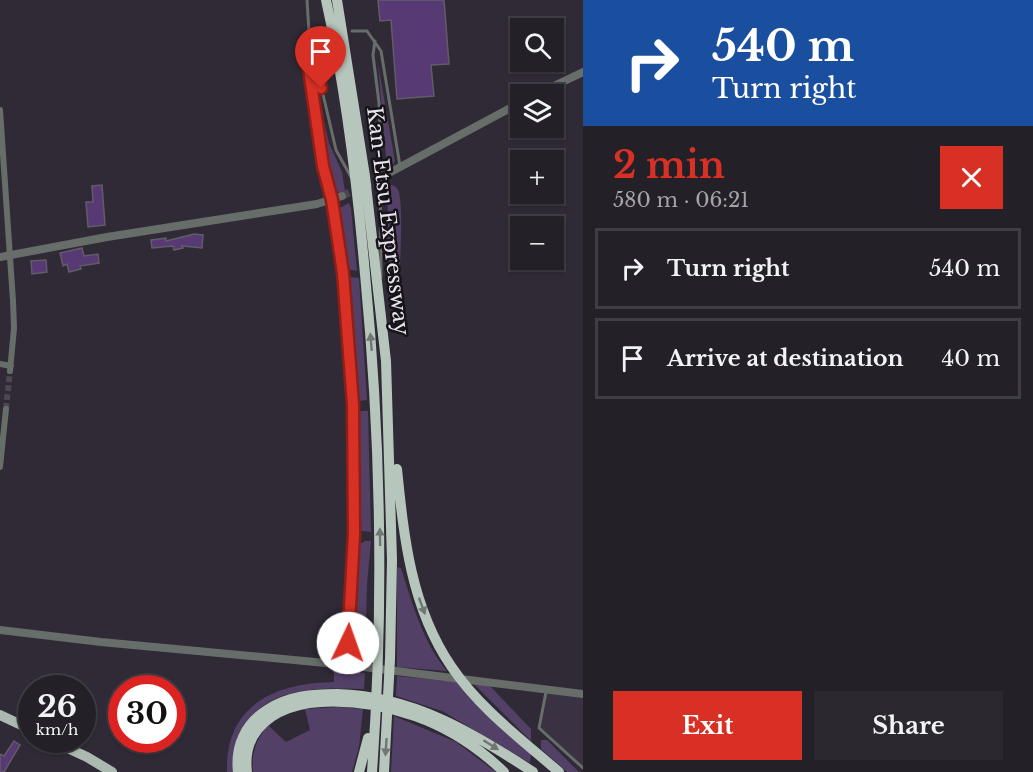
<!DOCTYPE html>
<meta charset="utf-8">
<style>
:root{--surface:#232028;--page:#2b2830;--text:#f1f3f6;--muted:#a3a3a8;--line:#403e45;--accent:#d93025}
body{margin:0;font-family:"Libre Baskerville",serif;background:var(--page);color:var(--text);height:100vh;display:flex;flex-direction:column;font-size:22px;white-space:nowrap}
*{box-sizing:border-box;margin:0}
p{font-size:20px;color:var(--muted)}
.icon{flex:none;width:33px;height:33px;fill:none;stroke:currentColor;stroke-width:2;stroke-linecap:round;stroke-linejoin:round}
.map{position:relative;flex:1;overflow:hidden}
.sheet{display:flex;flex-direction:column;background:var(--surface);width:450px}
.sheet>*{flex:none}
.guide{background:#1a4fa0;color:#fff;overflow:hidden}
.buttons{position:absolute;left:510px;top:18px;display:grid;gap:12px}
.buttons a{display:grid;place-items:center;width:54px;height:54px;border-radius:0px;background:var(--surface);box-shadow:0 2px 4px #0004,0 0 0 2px var(--line);font-size:30px}
.speed{position:absolute;left:18px;top:675px;display:flex;gap:12px;font-size:30px;font-weight:700;text-align:center}
.speed>*{display:grid;place-content:center;width:78px;height:78px;border-radius:50%;background:var(--surface);box-shadow:0 2px 4px #0004,0 0 0 2px var(--line);line-height:1}
.speed small{font-size:15px;font-weight:400}
.speed .limit{border:9px solid #d22;background:#fff;color:#111}
.pin{position:absolute;display:grid;place-items:center;width:51px;height:51px;color:#fff;margin:-62px -26px;border-radius:50% 50% 50% 0;rotate:-45deg;box-shadow:0 0 6px #0007}
.pin .icon{rotate:45deg}
.me{position:absolute;width:66px;margin:-33px;rotate:3deg;stroke-linejoin:round;filter:drop-shadow(0 0 4px #0008)}
.turn{display:flex;align-items:center;gap:21px;height:126px;padding:0 30px;font-size:27px}
.turn .icon{width:78px;height:78px;stroke-width:2.5}
.turn b{display:block;font-size:42px;line-height:51px}
.round{display:grid;place-items:center;flex:none;width:63px;height:63px;border-radius:0px;background:var(--page)}
.head{display:flex;align-items:center;justify-content:space-between;height:102px;padding:0 30px}
h1{font-size:36px;font-weight:800;line-height:45px;color:var(--accent)}
.action{display:flex;gap:12px;margin-top:auto;padding:12px 30px}
.action a{flex:1;height:69px;border-radius:0px;background:var(--accent);color:#fff;font-size:24px;font-weight:800;line-height:69px;text-align:center}
.action a+a{background:var(--page);color:var(--text)}
ul{padding:0;list-style:none}
li{display:flex;align-items:center;gap:18px;height:81px;margin:0 12px 9px;padding:0 18px;border:3px solid var(--line);border-radius:0px}
li div{flex:1}
li b{display:block;font-size:22px}
li em{font-style:normal}
main{display:flex;flex:1;min-height:0}
.map>svg:first-child{display:block}
</style>
<main>
<div class="map">
<svg width="583" height="772" viewBox="0 0 583 772">
<rect width="100%" height="100%" fill="#2f2a35"/>
<path fill="#3a3242" d="M546,690L583,694V768L539,728Z"/>
<path fill="#534066" d="M378,64L395,161L392,167L387,169Z
M314,78L329,143L342,172L345,191L340,193L333,188L326,158Z
M388,184C392,185 394,185 397,188C404,196 400,256 400,269L394,274L389,273L385,237L388,219L387,185Z
M349,203L351,208L357,271L351,270L345,266L338,217L340,208Z
M350,277L359,278L367,400L359,401L355,397L346,282Z
M361,411H368L371,532L362,531L358,524L355,420Z
M365,541H371L367,584L365,663L354,662L351,659L356,551H358L360,544Z
M397,567L401,568C412,602 423,643 447,671L397,667Z
M334,670L365,673L364,689C323,688 277,685 248,720C243,725 238,733 237,740C235,750 235,762 234,772H227C225,705 275,683 334,682Z
M397,676L457,682L531,753L530,763L442,711L396,696Z
M474,684L490,686L531,729V741Z
M337,707L363,709L359,747L352,772H253C251,753 256,740 268,725L286,742L310,730L305,709Z
M394,716L456,742L496,772H391Z
M541,740H547L579,772H567L541,749Z"/>
<path fill="#573a74" stroke="#615c68" stroke-width="1.5" d="M378,0H444L449,64L431,65L434,96L397,99L391,20L380,21Z
M102,185L105,225L88,227L86,202H93L92,186Z
M194,234L203,235L202,248L182,246L183,248L174,250L173,246L152,248L151,240L166,238V241Z
M82,248L84,256L98,254L99,263L80,266L81,269L69,272L67,264L63,266L60,253Z
M46,260L47,272L32,274L31,261Z
M14,741L20,745L4,772H0V754L4,756Z"/>
<g fill="none" stroke-linecap="round" stroke-linejoin="round">
<path stroke="#4b4650" stroke-width="6" stroke-dasharray="6 3" stroke-linecap="butt" d="M6,409L10,371"/>
<path stroke="#4b4650" stroke-width="8" stroke-dasharray="8 4" stroke-linecap="butt" d="M342,196L387,174"/>
<path stroke="#676d69" stroke-width="3" d="M307,0L310,48L308,62L323,166L331,200
M352,31H367L381,51L400,166
M309,37L324,36
M375,41L373,55L379,103L380,133L381,277
M310,50L315,60L336,150L351,177
M546,692L539,728L583,768"/>
<path stroke="#676d69" stroke-width="6" d="M0,110L13,301L14,328L10,371
M332,200L343,273L353,405L354,534L347,665
M0,364L11,366
M0,467L6,409"/>
<path stroke="#676d69" stroke-width="8" d="M537,94L583,72
M387,174L520,103
M0,257L107,237L317,204L342,196
M0,630L101,642L347,665L583,694"/>
<path stroke="#acb9b0" stroke-width="10" d="M0,715L32,730
M50,740L87,757L112,772"/>
<path stroke="#b7c6bc" stroke-width="10" d="M326,0C346,90 357,182 365,274C381,440 384,606 372,772
M337,0L365,176L386,361L392,560L390,659L384,772
M397,469C404,538 411,607 451,666C479,708 521,739 559,772
M238,772C235,746 245,724 267,710C288,696 312,694 337,694C412,696 472,732 533,772
M247,772C245,756 248,741 258,729C292,688 372,701 415,716C449,728 479,748 504,772
M359,772L368,738"/>
</g>
<defs><path id="oneway-solid" d="M-6-.8H1V-3.2L6.5 0L1 3.2V.8H-6Z" transform="scale(1.5)"/></defs>
<g fill="#6f7673">
<use href="#oneway-solid" transform="translate(371 342) rotate(-95)"/>
<use href="#oneway-solid" transform="translate(380 537) rotate(-91)"/>
<use href="#oneway-solid" transform="translate(422 606) rotate(70)"/>
<use href="#oneway-solid" transform="translate(491 745) rotate(32)"/>
<use href="#oneway-solid" transform="translate(386 747) rotate(94)"/>
</g>
<g fill="none" stroke-linecap="round" stroke-linejoin="round">
<g stroke="#8d1f18" stroke-width="15">
<path id="route" d="M321,88L315,60L310,48L308,62L323,166L332,200L343,273L353,405L354,534L348,643"/>
</g>
<use href="#route" stroke="#d93025" stroke-width="10"/>
</g>
<g text-anchor="middle" dominant-baseline="central" stroke-width="5" stroke-linejoin="round" paint-order="stroke">
<g font-size="21" fill="#e8e4ec" stroke="#161419">
<text transform="translate(388 221) rotate(83)">Kan-Etsu Expressway</text>
</g>
</g>
</svg>
<div class="buttons">
<a><svg class="icon" aria-label="search" viewBox="0 0 24 24"><circle cx="10" cy="10" r="6"/><path d="M15 15l6 6"/></svg></a>
<a><svg class="icon" aria-label="layers" viewBox="0 0 24 24"><path d="M12 4l9 5-9 5-9-5zM3 14l9 5 9-5"/></svg></a>
<a>+</a>
<a>−</a>
</div>
<div class="speed"><div>26<small>km/h</small></div><div class="limit">30</div></div>
<div class="pin" style="left:321px;top:88px;background:#d93025"><svg class="icon" aria-label="arrive" viewBox="0 0 24 24"><path d="M6 21V4h12l-3 4 3 4H6"/></svg></div>
<svg class="me" style="left:348px;top:643px" viewBox="-20 -20 40 40"><circle r="19" fill="#fff"/><path d="M0-13L10 11 0 6-10 11z" fill="#d93025"/></svg>
</div>
<section class="sheet">
<div class="guide">
<div class="turn"><svg class="icon" aria-label="right" viewBox="0 0 24 24"><path d="M7 20v-9h11M14 6l5 5-5 5"/></svg><div><b>540 m</b>Turn right</div></div>
</div>
<div class="head"><div><h1>2 min</h1><p>580 m · 06:21</p></div><a class="round" style="background:#d93025;color:#fff"><svg class="icon" aria-label="close" viewBox="0 0 24 24"><path d="M6 6l12 12M18 6L6 18"/></svg></a></div>
<ul>
<li><svg class="icon" aria-label="right" viewBox="0 0 24 24"><path d="M7 20v-9h11M14 6l5 5-5 5"/></svg><div><b>Turn right</b></div><em>540 m</em></li>
<li><svg class="icon" aria-label="arrive" viewBox="0 0 24 24"><path d="M6 21V4h12l-3 4 3 4H6"/></svg><div><b>Arrive at destination</b></div><em>40 m</em></li>
</ul>
<div class="action"><a>Exit</a><a>Share</a></div>
</section>
</main>
